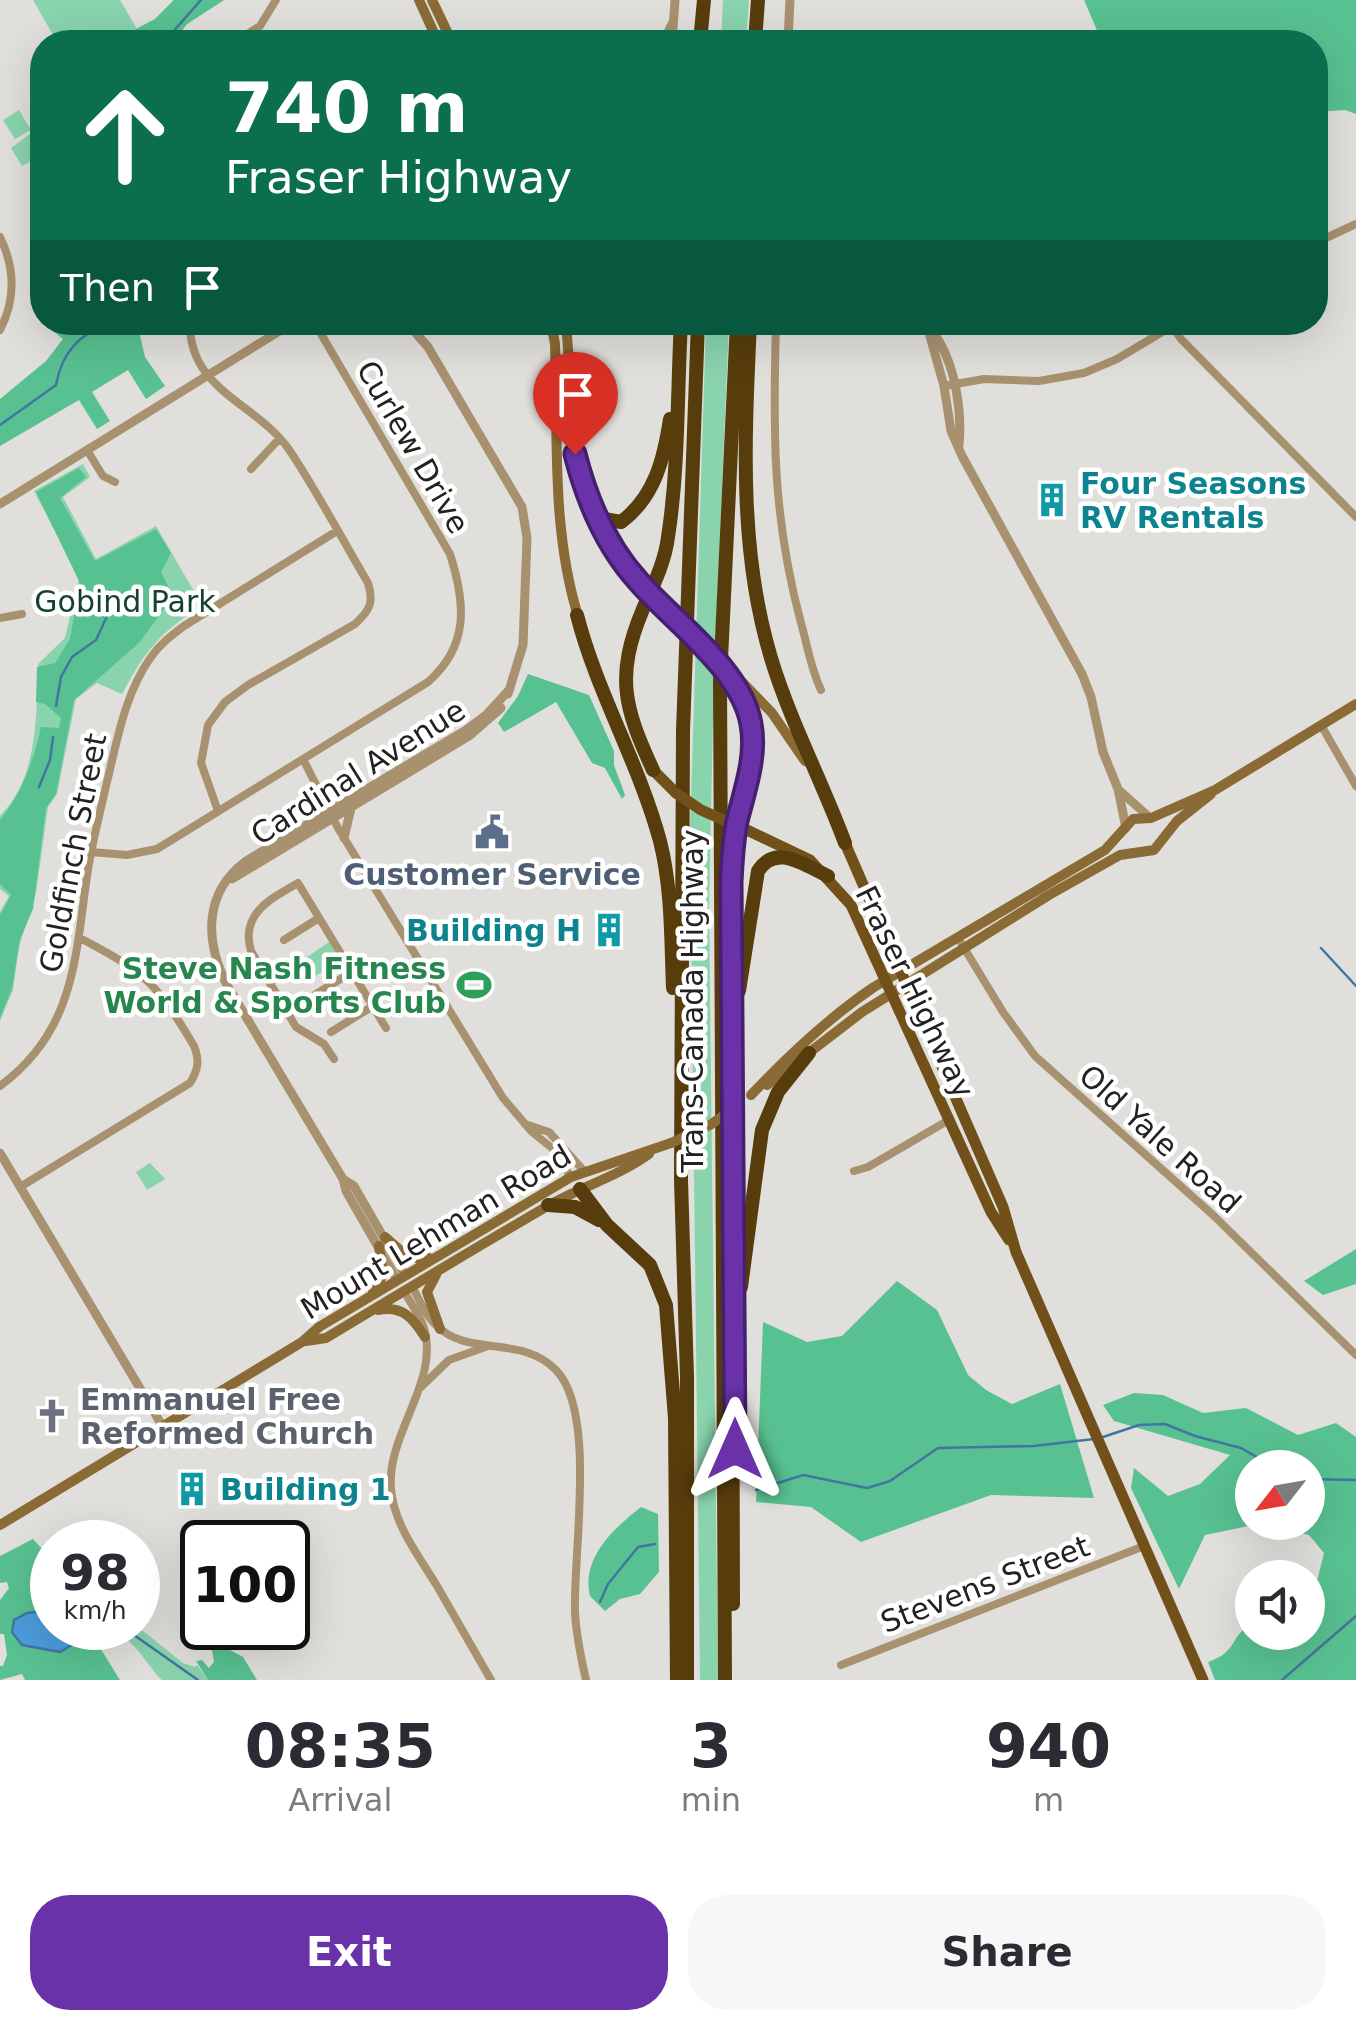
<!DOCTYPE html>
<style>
:root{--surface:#fff;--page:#f7f7f7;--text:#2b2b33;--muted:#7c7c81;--accent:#6932a9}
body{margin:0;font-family:"DejaVu Sans",sans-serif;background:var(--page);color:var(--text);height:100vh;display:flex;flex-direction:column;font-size:38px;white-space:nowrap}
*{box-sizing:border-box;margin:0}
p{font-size:32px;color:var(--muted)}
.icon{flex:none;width:55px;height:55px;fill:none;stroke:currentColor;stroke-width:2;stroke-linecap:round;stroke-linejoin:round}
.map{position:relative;height:1680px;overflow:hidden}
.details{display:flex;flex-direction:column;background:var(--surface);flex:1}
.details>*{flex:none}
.top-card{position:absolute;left:30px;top:30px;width:1298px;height:305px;border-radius:40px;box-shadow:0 10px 40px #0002;background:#0b6e4f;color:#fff;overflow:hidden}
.needle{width:65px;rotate:239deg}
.fabs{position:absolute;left:1235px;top:1450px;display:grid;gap:20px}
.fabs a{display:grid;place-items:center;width:90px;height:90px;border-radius:50%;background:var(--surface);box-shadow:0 10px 40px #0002;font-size:50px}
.speed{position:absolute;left:30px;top:1520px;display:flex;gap:20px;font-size:50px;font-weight:700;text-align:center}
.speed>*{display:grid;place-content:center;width:130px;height:130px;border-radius:50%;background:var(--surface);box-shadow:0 10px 40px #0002;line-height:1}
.speed small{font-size:25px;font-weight:400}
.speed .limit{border:5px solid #111;border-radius:15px;background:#fff;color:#111}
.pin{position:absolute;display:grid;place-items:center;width:85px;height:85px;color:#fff;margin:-102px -42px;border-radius:50% 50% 50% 0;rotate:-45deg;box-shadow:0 0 10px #0007}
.pin .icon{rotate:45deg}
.me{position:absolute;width:110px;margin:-55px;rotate:0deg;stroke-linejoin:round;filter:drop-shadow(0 0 8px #0008)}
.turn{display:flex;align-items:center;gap:35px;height:210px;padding:0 30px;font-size:45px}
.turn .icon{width:130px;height:130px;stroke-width:2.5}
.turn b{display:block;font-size:70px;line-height:85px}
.then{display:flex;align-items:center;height:95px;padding:0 30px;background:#0003;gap:20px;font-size:38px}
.eta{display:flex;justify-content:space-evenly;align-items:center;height:170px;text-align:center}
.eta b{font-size:60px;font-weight:600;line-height:70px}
.cta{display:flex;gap:20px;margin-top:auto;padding:20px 30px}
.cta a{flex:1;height:115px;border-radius:40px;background:var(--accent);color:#fff;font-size:40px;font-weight:600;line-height:115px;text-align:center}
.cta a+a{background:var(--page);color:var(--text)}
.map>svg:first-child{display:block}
</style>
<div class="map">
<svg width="1356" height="1680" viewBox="0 0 1356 1680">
<rect width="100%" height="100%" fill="#e1dfdb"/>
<path fill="#89d3ad" d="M33,0H120L137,29L155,19L174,0H224L187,24L173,42H57Z
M723,0H749L746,42H721Z
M19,110L31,130L15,139L3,120Z
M31,133L42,155L22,166L11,148Z
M706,323H729L714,674L709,906L718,1680H700L690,831Z
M83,464L90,477L63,497L96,559L156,526L202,605C160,633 146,649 122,694L97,683L76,699L57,794L48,807L36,893L19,947L13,990L0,1021V912L9,896L0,889V816C39,776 36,716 38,664L65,638L79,578L34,491Z
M329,942L341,961L312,978L301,961Z
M150,1163L165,1179L147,1190L136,1172Z
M96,1628L143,1631L183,1663L195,1667L197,1665L208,1680H162C142,1661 129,1622 94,1637Z"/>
<path fill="#58c191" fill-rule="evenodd" d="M174,0H224L187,24L173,42H140L136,29L155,19Z
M1084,0H1356V114L1345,110L1315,112V42H1102Z
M48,322L137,323L145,357L165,386L146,399L128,370L92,392L110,421L97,429L79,400L0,446V399L46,361L63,339L45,325Z
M79,468L86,477L60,498L95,561L156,529L171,553L161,572L173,596L140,642L74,700L56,794L46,808L33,909L20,939L12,988L0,1018V915L11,895L0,884V820C22,793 34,760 41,727L59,728L61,718L45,704L36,702L37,667L55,663L70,639L80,583L36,492Z
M528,674L589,695L614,751V765L625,795L622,799L605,768L592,763L556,702L504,732L498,723L518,696Z
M1356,1249V1284L1323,1295L1304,1281Z
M897,1281L937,1310L968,1375L986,1390L1012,1404L1060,1384L1094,1498L991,1495L861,1542L811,1507L756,1502L763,1322L807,1342L842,1336Z
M1134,1393L1163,1395L1203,1413L1246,1408L1298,1435L1336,1423L1356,1437V1680H1215L1208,1662C1238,1652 1229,1637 1252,1623V1632H1308V1588L1317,1581L1324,1553L1309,1535L1263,1523L1205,1535L1179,1589L1131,1488L1134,1468L1168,1496L1200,1484L1230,1455L1114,1421L1103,1405ZM1252,1468H1308V1522H1252Z
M641,1507L658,1514L659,1572L640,1594L620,1599L605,1611L590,1596C581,1558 614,1528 641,1507Z
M33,1539L42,1549L44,1565L52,1576V1628H96L94,1638L120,1680H25L22,1674L0,1680V1666H3L7,1655L4,1634H0V1600L9,1588L7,1582L0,1583V1556Z
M210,1639L243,1657L257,1680H208L196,1661L202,1660L209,1668L214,1662Z"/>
<path fill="#4c9cda" stroke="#4077a2" stroke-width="2.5" d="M52,1610V1628H77L72,1645L60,1652L22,1645L12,1632L14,1620L27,1613Z"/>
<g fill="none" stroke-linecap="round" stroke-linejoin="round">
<path stroke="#4077a2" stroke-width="2.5" d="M167,42L171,34L201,0
M0,425L56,385C62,351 80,334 111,322
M56,706L61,677L72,657L96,640L108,614L110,591
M39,787L50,760L53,737
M1321,948L1356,986
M1103,1437L1139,1425L1165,1424L1195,1436L1241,1448L1276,1468
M1308,1479L1356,1480
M756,1490L803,1475L867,1488L890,1481L938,1448L1034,1446L1094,1439
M600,1602L608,1584L638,1547L655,1544
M124,1628L198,1680
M1282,1680L1356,1616"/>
<path stroke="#a8916f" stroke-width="8" d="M235,42L260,26L276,0
M0,237C15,268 16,299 0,330
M1315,243L1356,224
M190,322C188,391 258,403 290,451C318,493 342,539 368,583C374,603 370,610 355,624L248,685L225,702L208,725L201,763L218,811
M776,322C773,432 772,515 801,623C807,644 811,669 821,690
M1172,326L1181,339L1356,517
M944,386L984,379L1039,381L1084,373L1117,359L1179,322
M87,450L103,476L115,482
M251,469L279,439
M0,618L22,614
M1321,725L1356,786
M303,759L338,828L503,1098L532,1132L552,1148L571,1177
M91,852L127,855L157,849L428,682C469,646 466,604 450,554L314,322
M958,938L1003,1012L1035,1056L1213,1215L1356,1355
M284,940L319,918
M316,994L352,972
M331,1032L373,1006
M334,1059L324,1044L296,1027L251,951C240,914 270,899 298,883L386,1028
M0,1086C72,1033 75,964 86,883C90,850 99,818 106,786C117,742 124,695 151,657C160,644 172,635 184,626L337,531
M525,1124L549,1132L584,1171
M854,1171L868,1167L949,1120
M20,1187L190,1083C198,1070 200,1061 194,1046C156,982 146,973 80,938
M412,1286C419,1299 425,1315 436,1325C468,1358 521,1334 556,1370C597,1412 573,1553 575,1612C576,1635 581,1658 586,1680
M404,1291C410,1302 418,1313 423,1325C442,1380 386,1433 391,1489C394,1525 419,1556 437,1586C455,1617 473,1649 491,1680
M421,1387L449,1360L488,1346
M841,1665L1144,1546"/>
<path stroke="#a8916f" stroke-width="9" d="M663,42L672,24
M672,42L675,0
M788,42L790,0
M406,322L428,347L522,507L527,538L523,645L508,694
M924,322C928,330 935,334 939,341C956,370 962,413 959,445
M928,329L944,386L951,431L962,456L1082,674L1091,697L1103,752L1118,789L1126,828
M0,504L294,322
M1120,791L1149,817
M344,838L351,808
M232,879L469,736L501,708
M0,1153L163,1427
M343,1179L354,1186L405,1275
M397,1280L346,1191L343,1179L227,985C205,941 203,893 246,861L466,730L486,715L510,689"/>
<path stroke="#8b6b35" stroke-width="10" d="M419,0L438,42
M432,0L452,42
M551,322L555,344C558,435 551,532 579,619
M566,322L576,457
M596,515L638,582
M742,682L772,713L805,761
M767,1085L862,1012L1049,895L1120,855L1154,850L1177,821L1211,794
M751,1095C789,1055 828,1018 874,987L1105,850L1133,819L1151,818L1215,790L1356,704
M385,1237L409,1258H429
M436,1275L427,1292L440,1329
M373,1292L383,1275L379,1246
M378,1310C402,1305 413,1318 425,1337
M306,1341L326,1338C399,1294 472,1250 546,1207C580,1187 617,1177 649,1154
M0,1525L302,1342L319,1327L571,1177L671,1143"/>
<path stroke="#715119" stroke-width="11" d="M653,770L676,793
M749,831L810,860L851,905L991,1212L1009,1240
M845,843L1003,1207L1016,1252L1203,1680"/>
<path stroke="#573d0b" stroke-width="14" d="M700,42L704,0
M755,42L758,0
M750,322C745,435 738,548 771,658C790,721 822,781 845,843
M575,454L600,513L604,519L621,522C655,497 664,458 670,419
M577,615C597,693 639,763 660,841C672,888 671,940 673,988
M653,770C624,707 615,676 643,609C653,586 665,562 668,537C679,466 677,394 681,322
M739,991L758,871C776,843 804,865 828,876
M580,1189L607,1225L650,1265L666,1305L675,1418L677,1680
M548,1205L575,1207L599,1220
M741,1287L762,1130L778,1092L809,1053
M733,1604L731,881C732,866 732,850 735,835C743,784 764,739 739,690
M687,1680V1377L681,1180L683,731L698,322
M725,1680L720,681L737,322"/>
<path stroke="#8b6b35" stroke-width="10" d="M638,582L697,640
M671,1143L710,1125L740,1104"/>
<path stroke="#715119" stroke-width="11" d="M676,793L701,810L749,831"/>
<path stroke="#573d0b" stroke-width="14" d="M695,638L739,690"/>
</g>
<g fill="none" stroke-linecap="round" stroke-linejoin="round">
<g stroke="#44206e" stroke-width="25">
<path id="route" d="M575,454C587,501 606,546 639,582C673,621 742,670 751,724C757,756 745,789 737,821C733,841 732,861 731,882L735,1449"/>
</g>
<use href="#route" stroke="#6932a9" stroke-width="18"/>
</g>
<defs>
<g id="building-bare" transform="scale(2.7)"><path d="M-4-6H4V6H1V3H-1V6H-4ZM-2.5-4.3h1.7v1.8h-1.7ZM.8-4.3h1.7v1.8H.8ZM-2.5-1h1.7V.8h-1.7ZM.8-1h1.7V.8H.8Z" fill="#0f9aa8" stroke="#fff" stroke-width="2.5" paint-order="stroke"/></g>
<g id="civic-bare" transform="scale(2.7)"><path d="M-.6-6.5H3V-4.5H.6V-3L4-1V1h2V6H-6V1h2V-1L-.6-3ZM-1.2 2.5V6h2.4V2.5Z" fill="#5c6f8a" stroke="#fff" stroke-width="2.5" paint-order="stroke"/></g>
<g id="stadium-bare" transform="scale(2.7)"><path d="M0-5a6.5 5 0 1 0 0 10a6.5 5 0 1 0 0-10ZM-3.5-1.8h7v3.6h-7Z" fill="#2e9e5b" stroke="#fff" stroke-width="2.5" paint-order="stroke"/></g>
<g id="church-bare" transform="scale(2.7)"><path d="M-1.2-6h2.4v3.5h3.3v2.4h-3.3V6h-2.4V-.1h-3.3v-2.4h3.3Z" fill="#6b7280" stroke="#fff" stroke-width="2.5" paint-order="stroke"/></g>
</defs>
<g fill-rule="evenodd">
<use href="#building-bare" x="1052" y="500"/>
<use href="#civic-bare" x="492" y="832"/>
<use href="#building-bare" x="609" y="930"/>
<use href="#stadium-bare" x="474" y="985"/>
<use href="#church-bare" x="52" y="1416"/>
<use href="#building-bare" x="192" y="1489"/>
</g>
<g text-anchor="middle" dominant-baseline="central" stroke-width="9" stroke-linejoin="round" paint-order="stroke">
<g font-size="30" fill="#232221" stroke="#fff">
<text transform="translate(413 447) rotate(60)">Curlew Drive</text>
<text transform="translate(358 772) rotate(-32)">Cardinal Avenue</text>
<text transform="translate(73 853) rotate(-79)">Goldfinch Street</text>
<text transform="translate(915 992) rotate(64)">Fraser Highway</text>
<text transform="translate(692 1001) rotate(-90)">Trans-Canada Highway</text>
<text transform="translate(1160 1139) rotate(42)">Old Yale Road</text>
<text transform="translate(436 1232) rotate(-31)">Mount Lehman Road</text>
<text transform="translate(985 1584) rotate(-21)">Stevens Street</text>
</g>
<g font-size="30" font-weight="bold" fill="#0d838f" stroke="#fff" text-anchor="start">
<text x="1080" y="483">Four Seasons<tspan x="1080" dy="34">RV Rentals</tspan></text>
<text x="581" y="930" text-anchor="end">Building H</text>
<text x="220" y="1489">Building 1</text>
</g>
<g font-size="30" fill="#15422e" stroke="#fff">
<text x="125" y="601">Gobind Park</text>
</g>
<g font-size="30" font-weight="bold" fill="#4e5e75" stroke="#fff">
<text x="492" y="874">Customer Service</text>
</g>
<g font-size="30" font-weight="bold" fill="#27864d" stroke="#fff" text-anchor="end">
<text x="446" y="968">Steve Nash Fitness<tspan x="446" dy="34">World &amp; Sports Club</tspan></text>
</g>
<g font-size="30" font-weight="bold" fill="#5b616d" stroke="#fff" text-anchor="start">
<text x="80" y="1399">Emmanuel Free<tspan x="80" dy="34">Reformed Church</tspan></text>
</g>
</g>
</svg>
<div class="fabs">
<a><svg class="needle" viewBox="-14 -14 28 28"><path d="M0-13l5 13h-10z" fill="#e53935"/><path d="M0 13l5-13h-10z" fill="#7c7c81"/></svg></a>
<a><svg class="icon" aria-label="sound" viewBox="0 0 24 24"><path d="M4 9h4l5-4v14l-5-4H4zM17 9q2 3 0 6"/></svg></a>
</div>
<div class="speed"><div>98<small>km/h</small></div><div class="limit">100</div></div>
<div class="pin" style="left:575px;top:454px;background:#d93025"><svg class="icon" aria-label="arrive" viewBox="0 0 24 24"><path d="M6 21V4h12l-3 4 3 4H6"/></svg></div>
<svg class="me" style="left:735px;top:1449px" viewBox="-20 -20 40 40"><path d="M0-17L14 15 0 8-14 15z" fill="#6932a9" stroke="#fff" stroke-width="4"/></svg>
<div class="top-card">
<div class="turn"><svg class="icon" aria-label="ahead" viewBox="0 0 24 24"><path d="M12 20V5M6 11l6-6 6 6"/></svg><div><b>740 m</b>Fraser Highway</div></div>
<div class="then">Then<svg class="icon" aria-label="arrive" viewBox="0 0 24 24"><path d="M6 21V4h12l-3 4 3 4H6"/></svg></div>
</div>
</div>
<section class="details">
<div class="eta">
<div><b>08:35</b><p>Arrival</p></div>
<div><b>3</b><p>min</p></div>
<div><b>940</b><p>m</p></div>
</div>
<div class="cta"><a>Exit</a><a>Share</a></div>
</section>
